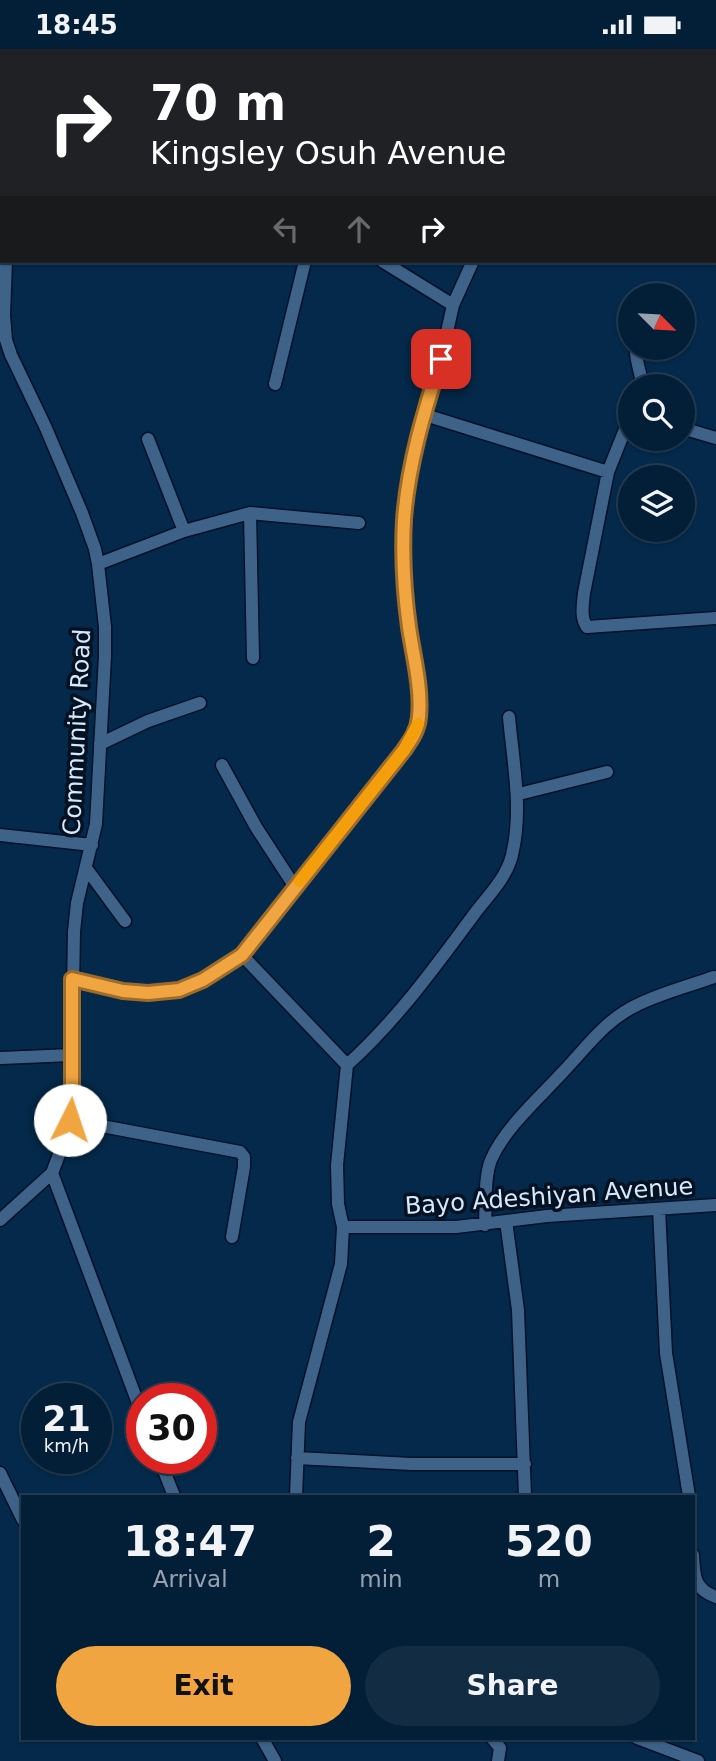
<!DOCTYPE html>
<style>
:root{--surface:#031f38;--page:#112c43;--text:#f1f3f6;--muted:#97a2ae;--line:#243d53;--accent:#f1a540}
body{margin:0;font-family:"DejaVu Sans",sans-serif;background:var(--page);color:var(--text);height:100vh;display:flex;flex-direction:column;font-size:26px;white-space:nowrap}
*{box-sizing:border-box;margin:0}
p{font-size:23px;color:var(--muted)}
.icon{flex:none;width:38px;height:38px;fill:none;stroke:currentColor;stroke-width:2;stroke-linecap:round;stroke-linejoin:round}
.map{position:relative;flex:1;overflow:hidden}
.details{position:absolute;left:21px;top:1446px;width:674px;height:245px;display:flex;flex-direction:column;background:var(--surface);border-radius:0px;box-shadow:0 2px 5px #0004,0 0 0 2px var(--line)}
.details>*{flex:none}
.banner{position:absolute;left:0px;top:0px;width:718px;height:214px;box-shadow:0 2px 5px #0004,0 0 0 2px var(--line);background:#202124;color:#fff;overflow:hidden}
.needle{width:46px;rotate:114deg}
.fabs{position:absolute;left:618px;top:234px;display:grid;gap:14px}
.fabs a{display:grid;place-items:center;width:77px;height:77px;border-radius:50%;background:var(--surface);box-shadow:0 2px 5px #0004,0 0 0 2px var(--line);font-size:35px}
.speed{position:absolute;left:21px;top:1334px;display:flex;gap:14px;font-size:35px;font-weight:700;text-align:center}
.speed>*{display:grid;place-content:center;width:91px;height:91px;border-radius:50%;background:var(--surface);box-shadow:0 2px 5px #0004,0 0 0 2px var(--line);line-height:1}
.speed small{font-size:18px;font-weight:400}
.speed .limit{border:10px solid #d22;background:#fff;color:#111}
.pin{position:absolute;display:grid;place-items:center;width:60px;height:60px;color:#fff;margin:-30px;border-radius:14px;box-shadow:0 4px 10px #0006}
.me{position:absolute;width:77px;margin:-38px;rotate:4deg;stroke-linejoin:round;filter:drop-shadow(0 0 5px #0008)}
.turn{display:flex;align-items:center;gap:24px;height:147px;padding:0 35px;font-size:32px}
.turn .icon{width:91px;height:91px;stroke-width:2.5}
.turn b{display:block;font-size:49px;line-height:60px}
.lanes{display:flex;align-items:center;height:66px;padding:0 35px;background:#0003;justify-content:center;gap:35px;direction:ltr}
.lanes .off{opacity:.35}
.eta{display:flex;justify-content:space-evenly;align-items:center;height:119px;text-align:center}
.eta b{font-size:42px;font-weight:700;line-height:49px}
.action{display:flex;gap:14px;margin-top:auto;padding:14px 35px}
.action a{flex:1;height:80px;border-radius:42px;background:var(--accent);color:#111;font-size:28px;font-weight:700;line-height:80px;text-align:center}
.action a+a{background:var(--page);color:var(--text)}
.status{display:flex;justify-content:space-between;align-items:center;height:49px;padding:0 35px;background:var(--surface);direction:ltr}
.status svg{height:19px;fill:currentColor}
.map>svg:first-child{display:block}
</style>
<div class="status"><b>18:45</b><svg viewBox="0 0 49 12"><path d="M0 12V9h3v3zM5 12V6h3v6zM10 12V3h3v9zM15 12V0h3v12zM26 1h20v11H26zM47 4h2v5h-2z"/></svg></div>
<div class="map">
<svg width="716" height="1712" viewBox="0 0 716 1712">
<rect width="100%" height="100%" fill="#04294a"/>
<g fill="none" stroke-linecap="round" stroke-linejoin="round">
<g stroke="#001129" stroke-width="15">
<path id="minor" d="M495,0L498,2
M24,2V0
M426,2V0
M680,2L682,0
M6,212L4,266L6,291L11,306L45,377L82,464L95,500L98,515L105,578V607L96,775L77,854L74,883L71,1055L68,1082L52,1124L142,1365
M382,212L453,256
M636,299C635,313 642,324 642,338
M275,335L305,212
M422,365L608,423
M630,368L608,423L584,544C583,555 580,568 587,578L716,569
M682,379L716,389
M148,390L184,482
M250,464L253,609
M98,515L184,482L250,464L359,474
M100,695L148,672L200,654
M222,716L256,778L295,838
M519,745L607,723
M0,786L92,796
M86,819L125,872
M242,906L347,1016L337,1116L338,1155L343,1178L341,1215L299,1373L296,1447
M72,930C107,938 144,950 180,941C202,935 223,919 242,906L412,689L419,667L417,632L405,552L403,508L408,442L422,365L441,310L453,256L473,212
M1,1009L71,1006
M347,1016C396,972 436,917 475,864C488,847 507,828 512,806C523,760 513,714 509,668
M70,1071L240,1103L244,1108V1118L232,1188
M659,1160L666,1304L689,1447
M0,1171L52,1124
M506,1172L518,1261L525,1447
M485,1176C486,1158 484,1128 491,1111C504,1080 539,1049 562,1024C586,999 605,971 637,956C661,944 689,937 714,928
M343,1178H456L547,1167L716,1156
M159,1409L174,1447
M297,1409L411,1415H525
M0,1424L23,1471
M693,1506C694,1527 694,1540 716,1548
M262,1689L275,1712
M492,1689L500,1699L498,1712
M637,1689L698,1712"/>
</g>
<use href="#minor" stroke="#3f6388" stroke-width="12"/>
</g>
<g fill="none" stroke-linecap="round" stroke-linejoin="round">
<g stroke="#9d6b2a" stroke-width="18">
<path id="route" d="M70,1071L72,1037V930L123,942L148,944L179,941L203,931L242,906L404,701C411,691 418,681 419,668C422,639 413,606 409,578C404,542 402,507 404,471C408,416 424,363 441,310"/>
</g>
<use href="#route" stroke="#f1a540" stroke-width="12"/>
<path stroke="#f59e0b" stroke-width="12" d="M300,832L404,701L418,675"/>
</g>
<g text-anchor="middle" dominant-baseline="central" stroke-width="7" stroke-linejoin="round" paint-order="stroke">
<g font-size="24" fill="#d5e9ff" stroke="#041120">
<text transform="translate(77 683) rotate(-87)">Community Road</text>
<text transform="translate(549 1147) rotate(-4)">Bayo Adeshiyan Avenue</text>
</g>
</g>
</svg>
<div class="fabs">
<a><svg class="needle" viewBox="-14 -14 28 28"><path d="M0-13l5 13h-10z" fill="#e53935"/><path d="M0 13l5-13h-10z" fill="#97a2ae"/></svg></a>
<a><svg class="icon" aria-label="search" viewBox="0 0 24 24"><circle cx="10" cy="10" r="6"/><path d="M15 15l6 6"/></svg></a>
<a><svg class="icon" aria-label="layers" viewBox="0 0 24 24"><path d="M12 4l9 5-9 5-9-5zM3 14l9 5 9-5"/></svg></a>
</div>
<div class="speed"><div>21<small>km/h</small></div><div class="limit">30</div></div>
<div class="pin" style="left:441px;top:310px;background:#d93025"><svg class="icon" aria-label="arrive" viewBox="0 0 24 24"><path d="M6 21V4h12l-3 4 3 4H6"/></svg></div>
<svg class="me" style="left:70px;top:1071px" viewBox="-20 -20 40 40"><circle r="19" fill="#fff"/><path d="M0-13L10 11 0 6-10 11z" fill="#f1a540"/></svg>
<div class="banner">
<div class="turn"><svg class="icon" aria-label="right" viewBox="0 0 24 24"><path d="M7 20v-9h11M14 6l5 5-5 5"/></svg><div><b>70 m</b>Kingsley Osuh Avenue</div></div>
<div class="lanes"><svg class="icon off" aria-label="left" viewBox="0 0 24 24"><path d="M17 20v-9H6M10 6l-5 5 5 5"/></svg><svg class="icon off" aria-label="ahead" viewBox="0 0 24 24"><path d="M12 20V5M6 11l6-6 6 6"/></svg><svg class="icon" aria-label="right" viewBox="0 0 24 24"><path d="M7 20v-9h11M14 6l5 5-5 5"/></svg></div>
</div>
<section class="details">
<div class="eta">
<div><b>18:47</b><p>Arrival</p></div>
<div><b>2</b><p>min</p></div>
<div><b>520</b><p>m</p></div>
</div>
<div class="action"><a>Exit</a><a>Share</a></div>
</section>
</div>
